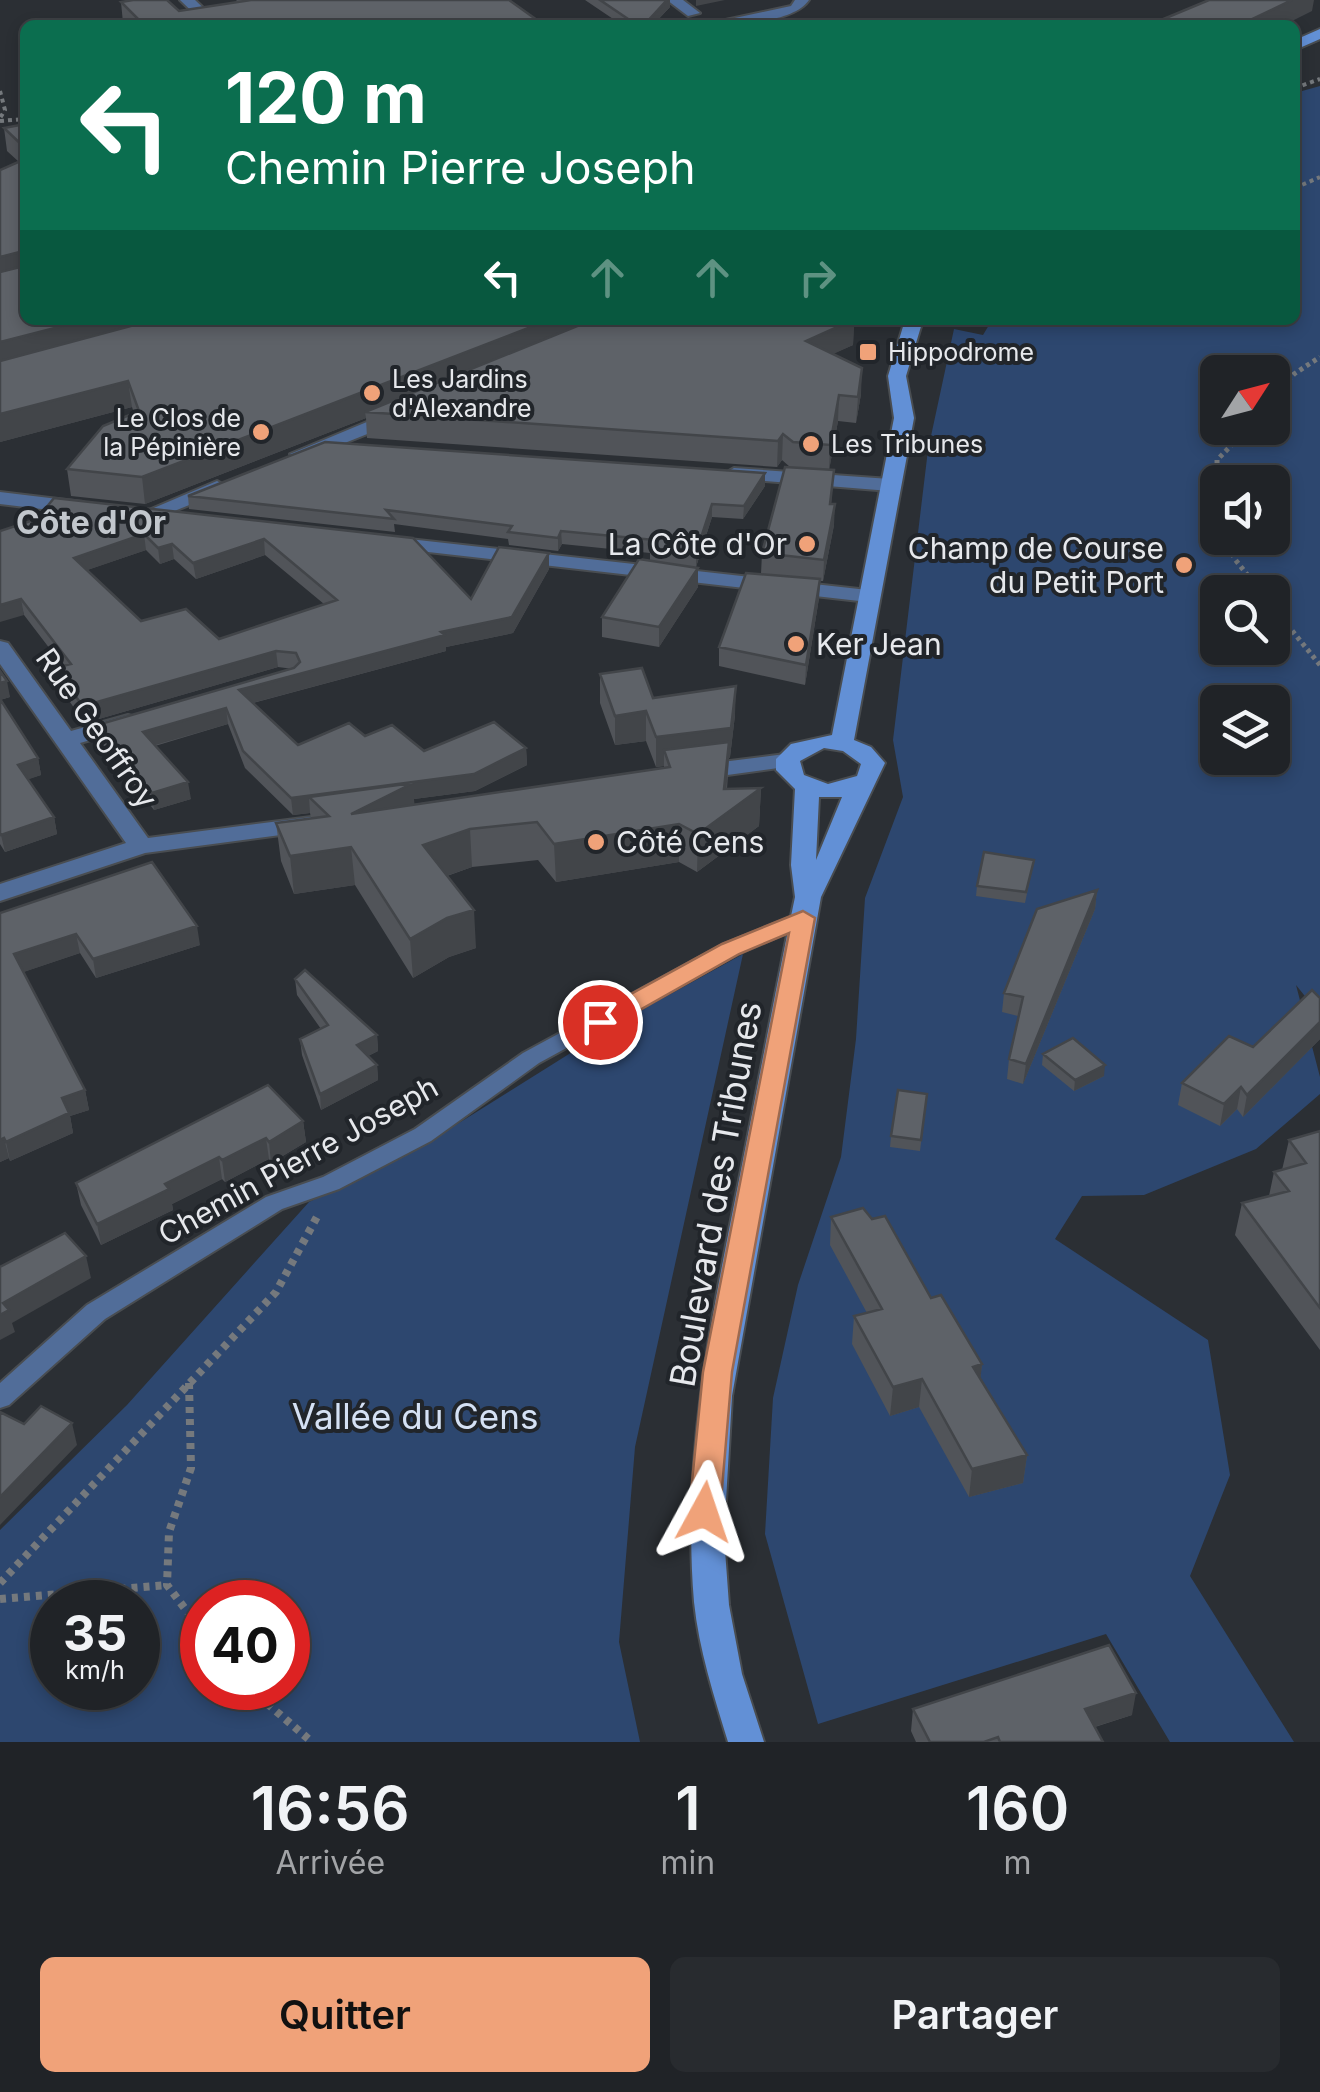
<!DOCTYPE html>
<html lang="fr">
<meta charset="utf-8">
<style>
:root{--surface:#202327;--page:#282b2f;--text:#f1f3f6;--muted:#a2a4a7;--line:#3d4044;--accent:#f0a279}
body{margin:0;font-family:Inter,sans-serif;background:var(--page);color:var(--text);height:100vh;display:flex;flex-direction:column;font-size:38px;white-space:nowrap}
*{box-sizing:border-box;margin:0}
p{font-size:32px;color:var(--muted)}
.icon{flex:none;width:55px;height:55px;fill:none;stroke:currentColor;stroke-width:2;stroke-linecap:round;stroke-linejoin:round}
.map{position:relative;height:1742px;overflow:hidden}
.panel{display:flex;flex-direction:column;background:var(--surface);flex:1}
.panel>*{flex:none}
.banner{position:absolute;left:20px;top:20px;width:1280px;height:305px;border-radius:15px;box-shadow:0 5px 15px #0003,0 0 0 2px var(--line);background:#0b6e4f;color:#fff;overflow:hidden}
.needle{width:65px;rotate:54deg}
.buttons{position:absolute;left:1200px;top:355px;display:grid;gap:20px}
.buttons a{display:grid;place-items:center;width:90px;height:90px;border-radius:15px;background:var(--surface);box-shadow:0 5px 15px #0003,0 0 0 2px var(--line);font-size:50px}
.speed{position:absolute;left:30px;top:1580px;display:flex;gap:20px;font-size:50px;font-weight:700;text-align:center}
.speed>*{display:grid;place-content:center;width:130px;height:130px;border-radius:50%;background:var(--surface);box-shadow:0 5px 15px #0003,0 0 0 2px var(--line);line-height:1}
.speed small{font-size:25px;font-weight:400}
.speed .limit{border:15px solid #d22;background:#fff;color:#111}
.pin{position:absolute;display:grid;place-items:center;width:85px;height:85px;color:#fff;margin:-42px;border:5px solid #fff;border-radius:50%;box-shadow:0 2px 10px #0007}
.me{position:absolute;width:110px;margin:-55px;rotate:5deg;stroke-linejoin:round;filter:drop-shadow(0 0 8px #0008)}
.turn{display:flex;align-items:center;gap:35px;height:210px;padding:0 40px;font-size:45px}
.turn .icon{width:130px;height:130px;stroke-width:2.5}
.turn b{display:block;font-size:70px;line-height:85px}
.lanes{display:flex;align-items:center;height:95px;padding:0 40px;background:#0003;justify-content:center;gap:50px;direction:ltr}
.lanes .off{opacity:.35}
.eta{display:flex;justify-content:space-evenly;align-items:center;height:170px;text-align:center}
.eta b{font-size:60px;font-weight:600;line-height:70px}
.primary-button{display:flex;gap:20px;margin-top:auto;padding:20px 40px}
.primary-button a{flex:1;height:115px;border-radius:15px;background:var(--accent);color:#111;font-size:40px;font-weight:600;line-height:115px;text-align:center}
.primary-button a+a{background:var(--page);color:var(--text)}
.map>svg:first-child{display:block}
</style>
<div class="map">
<svg width="1320" height="1742" viewBox="0 0 1320 1742">
<rect width="100%" height="100%" fill="#2b2f34"/>
<path fill="#2d476f" fill-rule="evenodd" d="M1320,86V1015L1296,985L1320,1077V1094L1256,1149L1144,1195L1082,1196L1055,1239L1208,1340L1230,1475L1190,1576L1294,1742H1170L1106,1634L818,1724L765,1534L773,1398L798,1285L841,1157L856,1039L865,898L903,797L893,740L928,450L954,329L983,335L992,320H1295V93ZM1218,372H1272V428H1218ZM1218,482H1272V538H1218ZM1218,592H1272V648H1218ZM1218,702H1272V758H1218Z
M743,954L635,1447L619,1642L640,1742H0V1530L127,1405L309,1202L411,1153L620,1022ZM52,1602H138V1688H52ZM202,1602H288V1688H202Z"/>
<g fill="none" stroke-linecap="round" stroke-linejoin="round">
<g stroke="#494d51" stroke-width="4">
<path id="lane" d="M803,912L810,913L813,918L810,923L738,954L539,1063L431,1141L339,1189L282,1209L105,1319L9,1405L0,1408V1383L87,1305L266,1197L323,1177L415,1129L523,1053L724,944Z"/>
</g>
<g stroke="#494d51" stroke-width="4">
<path id="street" d="M180,0H195L221,25H206Z
M667,0H683L700,13L688,16Z
M795,0H809C793,24 730,25 702,25L791,6Z
M398,409L405,411V419L307,458L300,460L290,454Z
M734,468L890,479L900,485L890,491L727,478L724,474Z
M217,481L227,487L224,491L152,520H138L135,516Z
M0,492L83,502L93,508L83,514L0,504Z
M391,537L868,590L879,596L868,602L384,547L381,543L384,539Z
M0,641L8,643L71,731L128,715L136,717L140,722L136,727L80,743L148,838L311,817L323,824L311,831L145,853L0,901V884L126,843L0,664Z
M785,754L793,756L797,761L793,766L698,779L686,772L698,765Z"/>
</g>
<g stroke="#494d51" stroke-width="4">
<path id="secondary" d="M1320,29V39L1295,50V40Z
M905,320H923L906,376L914,418L854,740L871,747L885,763L821,897L732,1396L724,1536L729,1605L742,1674L764,1742H728C714,1696 699,1650 694,1602C682,1460 711,1319 739,1180C758,1086 775,991 795,897L791,865L795,789L776,770V759L791,744L832,735L894,418L888,376ZM824,748L843,751L861,764L857,776L828,784L804,775L800,761ZM819,797H842L816,860Z"/>
</g>
<path stroke="#75797d" stroke-width="4" stroke-dasharray="4 4" stroke-linecap="butt" d="M1295,88L1320,79
M0,91L5,110L0,118
M0,121L25,119
M1295,188L1320,177"/>
<path stroke="#75797d" stroke-width="5" stroke-dasharray="4 4" stroke-linecap="butt" d="M1272,399L1294,374L1320,357
M1218,512L1217,460L1248,428
M1227,538L1234,558L1261,592
M1272,606L1320,665"/>
<path stroke="#75797d" stroke-width="8" stroke-dasharray="6 6" stroke-linecap="butt" d="M189,1383L191,1468L169,1532L167,1585L202,1631
M0,1583L276,1292L318,1215
M0,1599L167,1585
M249,1688L312,1742"/>
<use href="#lane" fill="#516d99" fill-rule="evenodd"/>
<use href="#street" fill="#516d99" fill-rule="evenodd"/>
<use href="#secondary" fill="#6290d6" fill-rule="evenodd"/>
</g>
<path fill="#515459" fill-rule="evenodd" d="M236,0H509L544,25H125L123,23L121,2L179,11L238,2Z
M585,0H670V7L653,25H622Z
M25,124V320H854L853,345L832,354L861,394L856,423L838,421L829,470H834L831,504L834,525L823,581H820L819,598L805,685L719,666V647L761,574L762,553L790,467L782,460L777,467L367,438L366,418L145,504L71,496L67,469L134,413L132,407L0,442V170L19,162L7,151L4,128Z
M765,486L743,519L712,517L696,567L669,564L698,587L659,647L602,637V617L650,561V553L562,544L558,551L509,545L508,539L394,524L395,532L189,509L188,496Z
M0,531L413,538L471,599L549,553V569L513,633L446,647V651L253,703L298,745L365,736L424,751L526,748L527,765L475,791L414,799V804L664,768V766L656,767L646,741L615,745L600,703V674L653,698L735,715L730,757L729,758L727,789L761,788L759,826L697,872L679,862L556,882L538,860L472,867L447,876L476,948L449,957L413,978L355,885L294,894L281,861L276,823L311,818L310,813L293,815L245,768L228,724L155,746L191,799L154,810L100,741L97,725L293,669L278,667L85,723L57,684L54,668L63,666L24,615ZM146,550L160,564L174,559L196,579L265,555L324,604L219,639L141,621L87,570Z
M0,671L10,697L0,700L38,758L41,775L28,779L54,817L57,834L5,852L0,844Z
M1034,860L1025,903L976,896L977,886Z
M1097,890L1095,909L1023,1084L1007,1079L1009,1059L1018,1016L1002,1012L1004,993Z
M0,913L200,945L96,978L80,953L23,972L85,1090L89,1110L70,1116L73,1133L10,1161L9,1158L0,1162Z
M295,979L377,1035L378,1051L368,1056L377,1065L378,1080L321,1110L302,1055L300,1039L321,1029L297,995Z
M1320,998V1039L1243,1117L1237,1109L1220,1126L1178,1105L1182,1083L1253,1047Z
M1043,1054L1104,1076L1074,1091L1042,1065Z
M927,1094L920,1151L890,1147L891,1136Z
M303,1121L306,1142L271,1163L269,1159L225,1182L222,1179L172,1204L173,1210L101,1245L81,1205L76,1183Z
M1320,1131V1350L1235,1235L1242,1203L1269,1196L1274,1172L1282,1170L1289,1140Z
M831,1217L931,1298L982,1364L980,1379L1027,1455L1023,1483L969,1497L919,1407L890,1416L852,1344L854,1316L867,1313L830,1245Z
M913,1709L1132,1715L1095,1727L1103,1742H916L911,1731Z"/>
<path fill="#424549" d="M667,0H670V7L653,25H644Z
M696,0H725L696,6Z
M1292,0H1314L1312,11L1284,25H1240Z
M23,251L25,276L0,282V257Z
M86,320H188L0,368V342Z
M549,320H613L365,412L366,418L145,504L142,477Z
M854,320L853,345L805,367L806,341Z
M862,368L861,394L856,423L858,397Z
M128,381L132,407L0,442V414Z
M839,395L838,421L829,471L830,445Z
M783,434L782,460L777,467L778,441Z
M765,473V486L743,519L744,506Z
M712,504V517L696,567V553Z
M835,504L834,525L823,581L824,560Z
M561,531L562,544L558,551V538Z
M144,534L146,550L76,574L74,558Z
M264,539L265,555L196,579L193,563Z
M172,544L174,559L160,564L158,548Z
M549,553V569L513,633L446,647V651L241,706L239,690L441,632Z
M698,568V587L659,647V627Z
M820,579L819,598L805,685L806,665Z
M21,599L24,615L0,622V605Z
M276,651L278,667L85,723L83,706Z
M7,681L10,697L0,700V683Z
M736,686L735,715L730,757L729,758L724,815L761,788L759,826L697,872L698,834L664,750V766L656,767V737Z
M226,708L228,724L145,748L143,732Z
M646,711V741L615,745V716Z
M526,748L527,765L475,791L414,799L416,821L351,814L309,797L310,813L293,815L291,798Z
M38,758L41,775L21,782L18,765Z
M188,782L191,799L154,810L152,793Z
M54,817L57,834L5,852L1,835Z
M679,824V862L556,882L554,844Z
M470,829L472,867L426,883L423,845Z
M351,847L355,885L294,894L290,856Z
M1097,890L1095,909L1023,1084L1026,1064Z
M474,910L476,948L449,957L413,978L410,939L447,918Z
M197,926L200,945L96,978L93,959Z
M76,934L80,953L18,974L14,954Z
M1320,1022V1039L1243,1117L1247,1095Z
M377,1035L378,1051L358,1061L357,1045Z
M377,1065L378,1080L321,1110L320,1094Z
M1105,1065L1104,1076L1074,1091L1075,1080Z
M1241,1087L1237,1109L1220,1126L1224,1104Z
M85,1090L89,1110L70,1116L73,1133L10,1161L6,1142L62,1098Z
M303,1121L306,1142L271,1163L269,1142Z
M4,1138L9,1158L0,1162V1140Z
M266,1138L269,1159L225,1182L222,1160Z
M219,1157L222,1179L172,1204L173,1210L101,1245L97,1224L165,1184Z
M86,1256L91,1278L12,1323L15,1332L0,1340V1315L3,1303Z
M982,1364L979,1392L973,1367Z
M922,1379L919,1407L890,1416L893,1387Z
M72,1423L77,1445L0,1525V1497Z
M1027,1455L1023,1483L969,1497L972,1469Z
M1136,1693L1132,1715L1081,1731L1085,1709Z"/>
<path fill="#5e6268" stroke="#424549" stroke-width="2.5" fill-rule="evenodd" d="M133,0H167L179,11L251,0H509L544,25H144L121,2Z
M600,0H667L644,25H637Z
M1209,0H1292L1240,25H1149Z
M25,124V148L4,128Z
M25,159V320H86L0,342V272L24,266L23,251L0,257V170Z
M153,320H549L142,477L67,469L103,426L139,411L128,381L0,414V361Z
M592,320H853L806,341L862,368L858,397L839,395L830,445L793,442L783,434L778,441L365,412Z
M325,442L765,473L744,506L712,504L696,553L650,548L655,540L561,531L558,538L508,532L512,526L386,510L394,519L188,496Z
M785,467L834,470L830,504H835L824,560L762,553Z
M54,498L413,538L471,599L499,547L549,553L512,617L441,632L445,635L239,690L298,745L349,723L365,736L392,725L424,751L494,722L526,748L474,774L291,798L243,751L226,708L143,732L188,782L152,793L97,725L294,668L300,662L296,653L276,651L83,706L54,668L71,664L21,599L0,605V531L37,519ZM144,534L158,548L172,544L193,563L264,539L337,600L219,639L186,609L141,621L74,558Z
M639,559L698,568L659,627L602,617Z
M746,573L820,579L806,665L719,647Z
M642,668L653,698L736,686L731,728L656,737L646,711L615,716L600,674Z
M0,671L7,681L0,683Z
M0,699L38,758L18,765L54,817L1,835L0,833Z
M729,742L724,789L761,788L698,834L679,824L554,844L537,822L470,829L423,845L474,910L447,918L410,939L351,847L290,856L276,823L329,816L309,797L413,783L351,814L670,767L664,750Z
M984,852L1034,860L1026,892L977,886Z
M152,862L197,926L93,959L76,934L14,954L85,1090L62,1098L69,1113L6,1142L4,1138L0,1140V913Z
M1097,890L1026,1064L1009,1059L1023,997L1004,993L1037,909Z
M305,970L377,1035L357,1045L377,1065L320,1094L300,1039L328,1025L295,979Z
M1312,990L1320,998V1022L1247,1095L1241,1087L1224,1104L1182,1083L1229,1036L1253,1047Z
M1073,1038L1105,1065L1075,1080L1043,1054Z
M268,1085L303,1121L269,1142L266,1138L222,1160L219,1157L165,1184L169,1189L97,1224L76,1183Z
M898,1090L927,1094L921,1140L891,1136Z
M1320,1131V1308L1242,1203L1289,1191L1274,1172L1306,1163L1289,1140Z
M863,1208L872,1219L885,1216L931,1298L941,1295L982,1364L973,1367L1027,1455L972,1469L922,1379L893,1387L854,1316L882,1309L831,1217Z
M65,1233L86,1256L3,1303L9,1310L0,1315V1267Z
M41,1406L72,1423L0,1497V1412L24,1424Z
M1109,1645L1136,1693L1085,1709L1103,1742H1000L998,1737L984,1742H930L913,1709Z"/>
<path fill="#f0a279" stroke="#9c694f" stroke-width="2.5" d="M803,911L815,918L732,1372L720,1512L715,1520L704,1524L694,1520L689,1512L703,1372L789,933L739,954L608,1028H591L588,1022L591,1016L722,944Z"/>
<g fill="#f0a279" stroke="#21252a" stroke-width="4">
<rect x="858" y="342" width="20" height="20" rx="5"/>
<circle cx="372" cy="393" r="10"/>
<circle cx="261" cy="432" r="10"/>
<circle cx="811" cy="444" r="10"/>
<circle cx="807" cy="544" r="10"/>
<circle cx="1184" cy="565" r="10"/>
<circle cx="796" cy="644" r="10"/>
<circle cx="596" cy="842" r="10"/>
</g>
<g text-anchor="middle" dominant-baseline="central" stroke-width="8" stroke-linejoin="round" paint-order="stroke">
<g font-size="25" fill="#e6e8ec" stroke="#21252a" text-anchor="start">
<text x="888" y="352">Hippodrome</text>
<text x="392" y="379">Les Jardins<tspan x="392" dy="29">d'Alexandre</tspan></text>
<text x="241" y="418" text-anchor="end">Le Clos de<tspan x="241" dy="29">la Pépinière</tspan></text>
<text x="831" y="444">Les Tribunes</text>
</g>
<g font-size="30" fill="#e6e8ec" stroke="#21252a" text-anchor="end">
<text x="787" y="544">La Côte d'Or</text>
<text x="1164" y="548">Champ de Course<tspan x="1164" dy="34">du Petit Port</tspan></text>
<text x="816" y="644" text-anchor="start">Ker Jean</text>
<text x="616" y="842" text-anchor="start">Côté Cens</text>
</g>
<g font-size="30" fill="#e6e8ec" stroke="#21252a">
<text transform="translate(97 728) rotate(55)">Rue Geoffroy</text>
<text transform="translate(298 1160) rotate(-29)">Chemin Pierre Joseph</text>
</g>
<g font-size="32" font-weight="bold" fill="#c2c7cd" stroke="#21252a">
<text x="91" y="522">Côte d'Or</text>
</g>
<g font-size="35" fill="#e6e8ec" stroke="#21252a">
<text transform="translate(715 1194) rotate(-80)">Boulevard des Tribunes</text>
</g>
<g font-size="35" fill="#d5e1f4" stroke="#21252a">
<text x="415" y="1416">Vallée du Cens</text>
</g>
</g>
</svg>
<div class="buttons">
<a><svg class="needle" viewBox="-14 -14 28 28"><path d="M0-13l5 13h-10z" fill="#e53935"/><path d="M0 13l5-13h-10z" fill="#a2a4a7"/></svg></a>
<a><svg class="icon" aria-label="sound" viewBox="0 0 24 24"><path d="M4 9h4l5-4v14l-5-4H4zM17 9q2 3 0 6"/></svg></a>
<a><svg class="icon" aria-label="search" viewBox="0 0 24 24"><circle cx="10" cy="10" r="6"/><path d="M15 15l6 6"/></svg></a>
<a><svg class="icon" aria-label="layers" viewBox="0 0 24 24"><path d="M12 4l9 5-9 5-9-5zM3 14l9 5 9-5"/></svg></a>
</div>
<div class="speed"><div>35<small>km/h</small></div><div class="limit">40</div></div>
<div class="pin" style="left:600px;top:1022px;background:#d93025"><svg class="icon" aria-label="arrive" viewBox="0 0 24 24"><path d="M6 21V4h12l-3 4 3 4H6"/></svg></div>
<svg class="me" style="left:704px;top:1512px" viewBox="-20 -20 40 40"><path d="M0-17L14 15 0 8-14 15z" fill="#f0a279" stroke="#fff" stroke-width="4"/></svg>
<div class="banner">
<div class="turn"><svg class="icon" aria-label="left" viewBox="0 0 24 24"><path d="M17 20v-9H6M10 6l-5 5 5 5"/></svg><div><b>120 m</b>Chemin Pierre Joseph</div></div>
<div class="lanes"><svg class="icon" aria-label="left" viewBox="0 0 24 24"><path d="M17 20v-9H6M10 6l-5 5 5 5"/></svg><svg class="icon off" aria-label="ahead" viewBox="0 0 24 24"><path d="M12 20V5M6 11l6-6 6 6"/></svg><svg class="icon off" aria-label="ahead" viewBox="0 0 24 24"><path d="M12 20V5M6 11l6-6 6 6"/></svg><svg class="icon off" aria-label="right" viewBox="0 0 24 24"><path d="M7 20v-9h11M14 6l5 5-5 5"/></svg></div>
</div>
</div>
<section class="panel">
<div class="eta">
<div><b>16:56</b><p>Arrivée</p></div>
<div><b>1</b><p>min</p></div>
<div><b>160</b><p>m</p></div>
</div>
<div class="primary-button"><a>Quitter</a><a>Partager</a></div>
</section>
